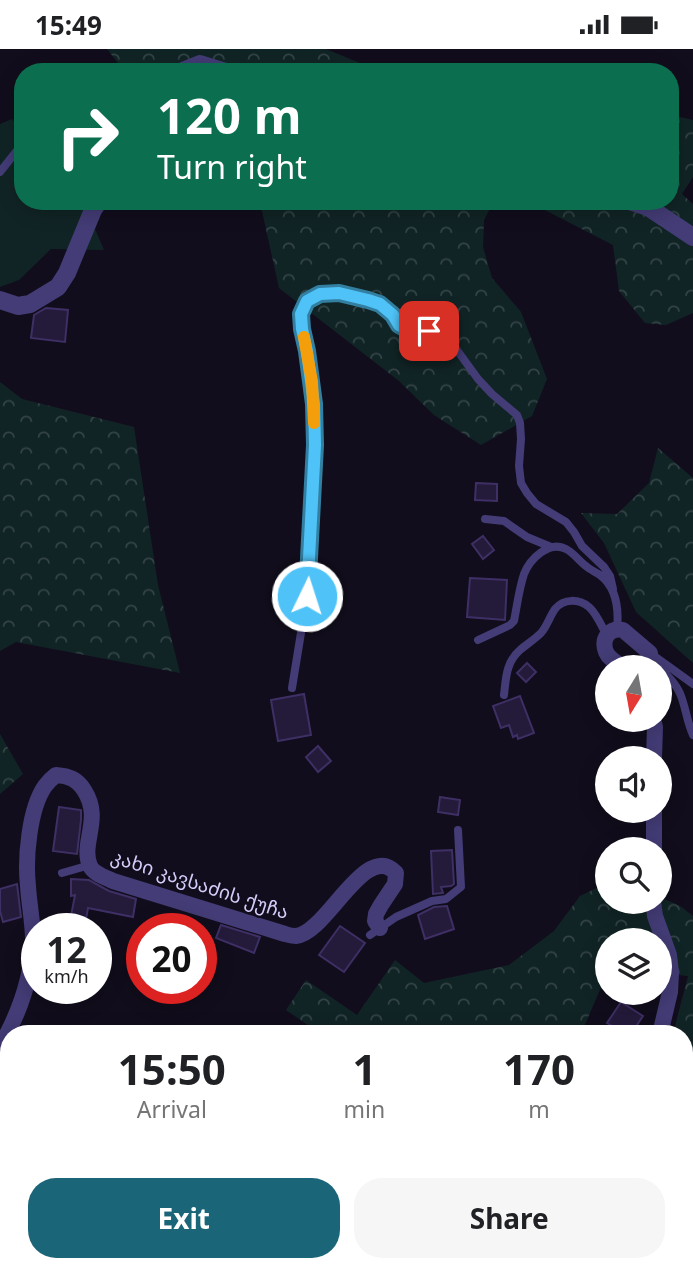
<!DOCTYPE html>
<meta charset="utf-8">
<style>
:root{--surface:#fff;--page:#f6f6f6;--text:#202124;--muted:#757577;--accent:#1b6578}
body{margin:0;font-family:"Noto Sans","Noto Sans Georgian",sans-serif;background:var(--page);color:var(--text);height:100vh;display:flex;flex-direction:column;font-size:26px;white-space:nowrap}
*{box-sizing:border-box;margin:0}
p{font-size:23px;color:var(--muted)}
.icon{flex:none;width:38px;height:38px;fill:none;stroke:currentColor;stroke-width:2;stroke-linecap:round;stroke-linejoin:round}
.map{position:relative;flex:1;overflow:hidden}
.drawer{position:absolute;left:0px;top:976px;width:693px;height:247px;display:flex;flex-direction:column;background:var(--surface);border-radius:28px 28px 0 0;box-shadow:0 4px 18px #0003}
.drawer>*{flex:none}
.banner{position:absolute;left:14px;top:14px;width:665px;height:147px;border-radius:28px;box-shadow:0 4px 18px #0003;background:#0b6e4f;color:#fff;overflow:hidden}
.needle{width:46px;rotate:191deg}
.tools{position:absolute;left:595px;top:606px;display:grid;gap:14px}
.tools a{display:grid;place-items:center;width:77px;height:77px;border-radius:50%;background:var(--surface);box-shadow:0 4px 18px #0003;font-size:35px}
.speed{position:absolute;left:21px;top:864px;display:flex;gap:14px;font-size:35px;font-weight:700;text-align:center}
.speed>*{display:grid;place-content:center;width:91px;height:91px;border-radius:50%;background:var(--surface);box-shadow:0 4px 18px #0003;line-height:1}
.speed small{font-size:18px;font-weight:400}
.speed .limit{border:10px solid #d22;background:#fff;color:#111}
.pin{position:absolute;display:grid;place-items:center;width:60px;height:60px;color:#fff;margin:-30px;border-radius:14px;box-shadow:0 4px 10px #0006}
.me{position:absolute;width:77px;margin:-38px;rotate:4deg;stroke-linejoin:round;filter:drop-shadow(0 0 5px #0008)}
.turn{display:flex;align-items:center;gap:24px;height:147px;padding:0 28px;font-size:32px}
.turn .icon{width:91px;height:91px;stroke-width:2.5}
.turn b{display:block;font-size:49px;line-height:60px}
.eta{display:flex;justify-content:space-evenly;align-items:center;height:119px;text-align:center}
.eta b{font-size:42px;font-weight:700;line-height:49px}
.primary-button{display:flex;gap:14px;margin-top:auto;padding:14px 28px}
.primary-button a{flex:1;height:80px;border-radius:28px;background:var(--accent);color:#fff;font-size:28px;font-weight:700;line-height:80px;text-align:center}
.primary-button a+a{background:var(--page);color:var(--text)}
.status{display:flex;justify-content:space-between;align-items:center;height:49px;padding:0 35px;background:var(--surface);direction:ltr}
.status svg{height:19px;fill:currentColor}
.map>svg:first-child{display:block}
</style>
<div class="status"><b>15:49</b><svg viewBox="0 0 49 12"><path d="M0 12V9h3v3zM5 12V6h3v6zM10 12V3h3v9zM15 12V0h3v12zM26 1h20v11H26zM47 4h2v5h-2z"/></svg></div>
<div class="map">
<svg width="693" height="1222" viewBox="0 0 693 1222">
<defs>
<pattern id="forest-crowns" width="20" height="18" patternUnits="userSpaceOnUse" patternTransform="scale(1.75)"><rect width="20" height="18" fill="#112425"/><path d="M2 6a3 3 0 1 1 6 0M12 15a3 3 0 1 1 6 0" fill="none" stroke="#334346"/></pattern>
</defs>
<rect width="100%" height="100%" fill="#110d1c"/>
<path fill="#112425" d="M12,70L23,80V152H83L104,201L51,200L19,231L0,238V75Z"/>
<path fill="url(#forest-crowns)" d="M107,0H326L367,17L425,23H125Z
M672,66L693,71V128L682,145L693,155V264L666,276L645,274L619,242L613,196L535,156L516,152H670V67Z
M252,152H494L484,171L483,198L492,229L521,263L547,330L532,367L481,396L434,366L399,332L279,239L262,162Z
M0,333L22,350L134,378L158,536L180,624L16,593L0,602Z
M658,399L693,429V614L636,563L604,494L581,464L617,465L649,434Z
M0,685L23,725L0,745Z
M607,834V852H660V848L680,857L693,867V1018L684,1016V985H673L688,927L660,924V891H607V924L581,985H321L286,961L306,931L357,966L395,911L424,934L509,916L554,882L580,847Z
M0,1139L9,1141V1214H228V1222H0Z"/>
<path fill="#241b3b" stroke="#3e2f65" stroke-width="2" d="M46,259L68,261L65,293L31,289L34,266Z
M476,434L497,435V452L475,451Z
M483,487L494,501L483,510L472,495Z
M470,529L507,531L505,571L467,568Z
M527,614L536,623L526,633L517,624Z
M304,645L311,686L278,692L271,651Z
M520,647L534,684L518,690L517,686L513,688L509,676L501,679L493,657Z
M318,697L331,712L318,723L306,708Z
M440,748L460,751L458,766L438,763Z
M59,758L81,761V771L77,805L53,802Z
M452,801L454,835L451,837L441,838L443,844L433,845L431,802Z
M71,830L89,831L109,842L136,850L133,868L88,859L86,870L71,867L75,846L71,847Z
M17,835L21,868L3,873L0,862V840Z
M447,857L454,880L425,890L418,866L434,858Z
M221,876L260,888L254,904L216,889Z
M340,877L365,894L344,923L319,906Z
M621,953L643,967L631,985H625L607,974Z"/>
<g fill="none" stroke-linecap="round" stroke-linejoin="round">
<path stroke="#433c76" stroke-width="8" d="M0,123L23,94
M485,470L504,472L527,488L551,498
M478,591L510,576L514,572C517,557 519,540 524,525C530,510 549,491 566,500C574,504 579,512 586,517C590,521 596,523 600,526C617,539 619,560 617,580
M650,604L693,635
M660,619C668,627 677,636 681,647C686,660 687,673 693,686
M292,639L307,547L315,396L314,355L307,302L302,280L301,265L307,252L320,245L339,244L380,255L393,266L399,276L406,280L429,282L446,290L454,297L478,330L492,345L517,366L520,374L521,390L519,417L521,434L527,444L536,455L566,473L574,483L582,497L604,518L610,527L613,540
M504,646C506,629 506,613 520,601C527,595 535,590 541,584C547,577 550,567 555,560C564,549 579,550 589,558C597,565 602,578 607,587
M62,824L90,816
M370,886L396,868L432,852L446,850L461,838L458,781
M603,985L605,981
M0,1090L9,1082
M361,1214L364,1222
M633,1222L650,1214"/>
<path stroke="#433c76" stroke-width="16" d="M623,618C617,614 609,610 606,603C601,590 609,578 623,581L650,604
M653,670L655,678L654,709
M654,800V761
M653,852L655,867L669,906L671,924L670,943L660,985
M0,998C19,965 32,930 33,891C33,873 29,855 28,837C25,810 29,760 45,737C48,733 52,729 56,726C69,727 77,730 84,741C103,770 80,794 90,817C94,825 105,828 113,832L285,885C288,886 292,887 296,887C327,884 365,791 396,824L395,835L381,856L376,865L375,872L380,879
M623,1222L627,1214"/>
<path stroke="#433c76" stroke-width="18" d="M180,23L200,15L226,23
M629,152L648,158L693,188
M0,251L18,257L30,255L58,238L67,224L93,161L99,152"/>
</g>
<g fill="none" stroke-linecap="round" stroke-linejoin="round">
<g stroke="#337fa1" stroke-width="18">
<path id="route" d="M307,547L315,396L314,355L307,302L302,280L301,265L307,252L320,245L339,244L368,251L380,255L393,266L399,276L406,280L429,282"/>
</g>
<use href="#route" stroke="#4fc3f7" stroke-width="12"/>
<path stroke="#f59e0b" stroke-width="12" d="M304,288L312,333L314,374"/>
</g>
<g text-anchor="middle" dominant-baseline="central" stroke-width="5" stroke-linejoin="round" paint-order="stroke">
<g font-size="19" fill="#d6ccfa" stroke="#110d1c">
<text transform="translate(200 835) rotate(18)">კახი კავსაძის ქუჩა</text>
</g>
</g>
</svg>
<div class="tools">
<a><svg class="needle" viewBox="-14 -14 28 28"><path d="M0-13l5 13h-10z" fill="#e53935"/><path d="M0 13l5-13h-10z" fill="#757577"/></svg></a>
<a><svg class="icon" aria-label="sound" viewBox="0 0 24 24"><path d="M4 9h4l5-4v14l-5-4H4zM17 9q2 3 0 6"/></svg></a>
<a><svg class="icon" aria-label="search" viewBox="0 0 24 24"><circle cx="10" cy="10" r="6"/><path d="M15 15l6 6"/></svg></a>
<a><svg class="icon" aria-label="layers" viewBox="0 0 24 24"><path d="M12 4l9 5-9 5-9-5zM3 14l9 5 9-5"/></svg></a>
</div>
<div class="speed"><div>12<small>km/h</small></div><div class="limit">20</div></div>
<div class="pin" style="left:429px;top:282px;background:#d93025"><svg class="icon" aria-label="arrive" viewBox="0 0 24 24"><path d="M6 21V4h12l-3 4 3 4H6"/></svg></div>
<svg class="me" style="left:307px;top:547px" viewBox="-20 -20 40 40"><circle r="17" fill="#4fc3f7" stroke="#fff" stroke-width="3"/><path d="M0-11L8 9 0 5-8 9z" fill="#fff"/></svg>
<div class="banner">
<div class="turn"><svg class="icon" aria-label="right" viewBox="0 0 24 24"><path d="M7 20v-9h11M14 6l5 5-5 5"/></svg><div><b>120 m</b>Turn right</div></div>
</div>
<section class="drawer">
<div class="eta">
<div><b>15:50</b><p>Arrival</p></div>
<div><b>1</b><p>min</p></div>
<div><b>170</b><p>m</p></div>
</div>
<div class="primary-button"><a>Exit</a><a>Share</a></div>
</section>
</div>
